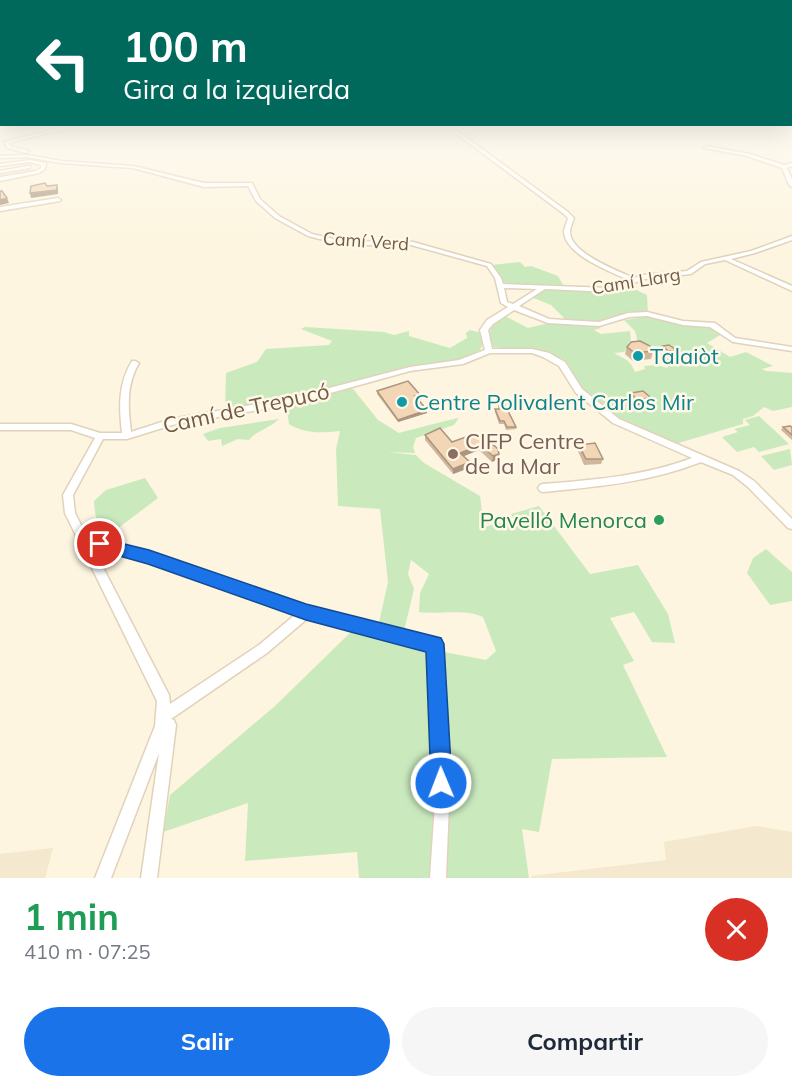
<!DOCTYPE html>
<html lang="es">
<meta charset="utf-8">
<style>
:root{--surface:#fff;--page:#f6f6f7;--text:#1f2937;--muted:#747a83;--accent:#1a73e8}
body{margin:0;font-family:Mulish,sans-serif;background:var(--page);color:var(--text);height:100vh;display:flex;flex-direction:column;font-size:22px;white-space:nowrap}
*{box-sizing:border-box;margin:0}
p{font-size:20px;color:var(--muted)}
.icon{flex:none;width:33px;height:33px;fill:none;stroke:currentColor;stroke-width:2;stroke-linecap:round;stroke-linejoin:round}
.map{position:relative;height:878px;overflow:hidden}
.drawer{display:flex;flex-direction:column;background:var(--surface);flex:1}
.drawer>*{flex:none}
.top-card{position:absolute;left:0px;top:0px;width:792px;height:126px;box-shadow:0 6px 24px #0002;background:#00695c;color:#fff;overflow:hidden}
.pin{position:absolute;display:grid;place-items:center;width:51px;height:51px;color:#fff;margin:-26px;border:3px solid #fff;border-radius:50%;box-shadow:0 2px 6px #0007}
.me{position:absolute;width:66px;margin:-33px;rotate:359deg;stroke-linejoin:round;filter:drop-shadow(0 0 4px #0008)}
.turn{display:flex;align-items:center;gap:21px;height:126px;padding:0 24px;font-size:27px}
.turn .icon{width:78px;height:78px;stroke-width:2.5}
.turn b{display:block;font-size:42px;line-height:51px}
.round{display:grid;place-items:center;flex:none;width:63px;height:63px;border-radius:32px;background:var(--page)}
.summary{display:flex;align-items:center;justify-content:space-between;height:102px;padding:0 24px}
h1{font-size:36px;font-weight:700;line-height:45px;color:#1e9e55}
.button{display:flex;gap:12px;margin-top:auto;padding:12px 24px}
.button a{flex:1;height:69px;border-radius:36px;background:var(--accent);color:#fff;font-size:24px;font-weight:700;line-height:69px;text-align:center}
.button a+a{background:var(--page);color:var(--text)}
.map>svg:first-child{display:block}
</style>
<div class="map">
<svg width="792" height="878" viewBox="0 0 792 878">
<rect width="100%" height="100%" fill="#fdf5df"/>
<path fill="#f4e8ce" d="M756,826L792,832V878H531V876L666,860L664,842Z
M53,848L45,878H0V854Z"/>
<path fill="#caeabe" d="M520,262L525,267L531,266L558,276L563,285H506L492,265Z
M628,286L647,295L648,314L622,315L595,323L567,321L551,305L531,297C564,277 590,300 628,286Z
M503,315L528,328L549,323L598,325L601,328L594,330L601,334L630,331L631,340L628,343L631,345L624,352L614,353C624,359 630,359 635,372L645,369L644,366L656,365L668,368L660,356L691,365L696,362L694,359L670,348L638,344L635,331L624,320L646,317L715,329L722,334L707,343L730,357L746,352L773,366L762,369L766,371L792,373V407L773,411L764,407L753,416L743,419V424L675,444L621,421L583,390L568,366L548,352L493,347C487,330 490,326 503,315Z
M305,327L384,332L394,335L409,331V336L450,348L467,338L466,333L470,330L482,333L483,344L480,350L458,360L405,367L282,401L225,410L226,373L257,362L266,349L329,345L332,341L301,329Z
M348,387L354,390L378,420L399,433C406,431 456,418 459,418L454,425L416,438L413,447L415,453L388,452L416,455L424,463L480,496L484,527L514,519L511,514L539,506L590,574L638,565L668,614L675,643L652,642L634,612L610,618L634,661L623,665L667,757L552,759L539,832L522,829L529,878H444L439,651L486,660L496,651L483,617C464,608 440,615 419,612L420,593L429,574L411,560L408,574L414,589L403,635L378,627L388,582L380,509L338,506L336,449L340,431C322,433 305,434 289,424L286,404Z
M759,416L789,444L759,452L754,447L737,452L722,437L738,432L734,429L750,425L745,420Z
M279,419C269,429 259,429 249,440L238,439L222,446L221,439L208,441L203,434L220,428Z
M790,449L792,465L774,470L761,456Z
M145,478L158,498L109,535C96,529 95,514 94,501L106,490Z
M766,549L792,572V601L770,605L747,573L753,558Z
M353,630L415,649L430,648L436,791L430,878H359L357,852L245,861L248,803L163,832L170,795L275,706Z"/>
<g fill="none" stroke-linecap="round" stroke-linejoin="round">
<g stroke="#e1d2bb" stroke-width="3">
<path id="minor" d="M75,124H85L9,143L11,146L29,151L27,153L7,148L4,142Z
M443,124H448L568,212L574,218C573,222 570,227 570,232C570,253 618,271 634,278L643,275L687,271L701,262L751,251L792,236V240L755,253L731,259L792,286V291L725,260L705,264L691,274L644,279L611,292L545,289L519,306L549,319L599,322L628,313L647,312L683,321L715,323L735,338L792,347V351L733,342L710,327L683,325L647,316L629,317L599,326L548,323L514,310L493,324L488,330L492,349H532L549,353L565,362L582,389L619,419L739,471L754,481L792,519V529L788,528L748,487L733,475L701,462C650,482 597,487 543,492L540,491L538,488L540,485L543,484C593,480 645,476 692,458L613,423L576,393L559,366L543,357L532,353H490L463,364L410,371L287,405L172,425L127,439H103L73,495L75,513L92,547L96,541L100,540L149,553L306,607L414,636L439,640L441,644L449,803L446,878H430L435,803L429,649L414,648L308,618L267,653L171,719L174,720L176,725L157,878H141L159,753L111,878H95L155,726L157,701L65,513L63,495L95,438L71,430H0V424H71L100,433H122C119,407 118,384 132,361H135L139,363C126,385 128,407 131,432L171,419L287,399L410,367L459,360L485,350L480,330L487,320L508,307L501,303L495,278L487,266L411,245H343L308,236L275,218L256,201L248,186L204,187L133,168L61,163L27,157L0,158V156L27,155L61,161L133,166L204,183H252L260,199L279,216L312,234L343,241L413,242L491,264L501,278L503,284L610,288L629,280C611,272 565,255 564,232C564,228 567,223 568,218L564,214ZM504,288L537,289L513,304L507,302ZM102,549L149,561L296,614L259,645L170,704L169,695L97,556Z
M706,146L750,154L784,165L792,163V166L787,168L792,179V187L789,185L782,168L747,156L704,148Z
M30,160L46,163L45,169L39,173L0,181V177L36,171L41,168V165L30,162L0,166V164Z
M28,166H30V168L0,173V171Z
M58,198L61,200L60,201L0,211V207Z"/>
</g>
<use href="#minor" fill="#fff" fill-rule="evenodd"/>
</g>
<path fill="#d1b89d" d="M663,346L678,351L676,356H666L661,351Z
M627,347L653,351L651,359L633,361L625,354Z
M377,391L422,397L421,400L418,399L427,410V413L398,422L377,394Z
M631,393L650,397L648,402L636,406L629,399Z
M499,405L516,427V429L506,430L504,424H499L495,412V409H498Z
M783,427H792V440L781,430Z
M474,434L499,454L498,459L492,462L479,450L464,456L469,468L453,474L425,440V435L452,442Z
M579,445L603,459L601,464L584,465L578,451Z"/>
<path fill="#aa967f" d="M57,185L58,189V194L31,198L30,193Z
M7,198L9,203L0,205V200Z
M650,397L648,402L636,406L638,401Z
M427,410V413L398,422V420Z
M480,445L479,450L459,458L460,453Z
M499,454L498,459L492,462L493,456Z
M470,462L469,468L453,474V469Z"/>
<path fill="#f3d6b6" stroke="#aa967f" stroke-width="1.5" d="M45,183L47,186L57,185V190L30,193L31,186Z
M0,191H2L7,198L0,200Z
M640,341L650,346L653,351L635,353L627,347L631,342Z
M669,345L678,351H668L663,346Z
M408,381L422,397L415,396L427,410L398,420L377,391Z
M643,391L650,397L638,401L631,393Z
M499,405H505L516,427H507L504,421H500L495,409H500Z
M790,426L792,427V435L783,427Z
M440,428L452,442L474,434L476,436L482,435L498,449L499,454L493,456L480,445L460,453L470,462L453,469L425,435Z
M595,443L603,459H586L579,445Z"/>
<linearGradient id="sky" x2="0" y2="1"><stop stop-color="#93c2e7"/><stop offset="0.5" stop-color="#fefaf1"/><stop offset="1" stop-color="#fefaf1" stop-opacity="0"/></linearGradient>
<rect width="792" height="247" fill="url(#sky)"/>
<path fill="#1a73e8" stroke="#114b97" stroke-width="1.5" d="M100,538L149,550L306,604L441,638L444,644L452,783L449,791L441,794L434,791L431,783L426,652L306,620L148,564L94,549L92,544L94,540Z"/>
<g fill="#0f9aa8" stroke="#fff8e6" stroke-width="2">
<circle cx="638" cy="356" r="6"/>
<circle cx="402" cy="402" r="6"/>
</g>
<circle fill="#8d6e63" stroke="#fff8e6" stroke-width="2" cx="453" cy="454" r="6"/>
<circle fill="#2e9e5b" stroke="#fff8e6" stroke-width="2" cx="659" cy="520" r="6"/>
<g text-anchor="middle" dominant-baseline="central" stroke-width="5" stroke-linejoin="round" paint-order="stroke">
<g font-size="18" fill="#735c47" stroke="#fff8e6">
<text transform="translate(366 241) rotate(4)">Camí Verd</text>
<text transform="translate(636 281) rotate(-9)">Camí Llarg</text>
</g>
<g font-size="22" fill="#0d838f" stroke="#fff8e6" text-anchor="start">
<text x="650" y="356">Talaiòt</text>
<text x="414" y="402">Centre Polivalent Carlos Mir</text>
</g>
<g font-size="22" fill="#735c47" stroke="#fff8e6">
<text transform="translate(246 408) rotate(-12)">Camí de Trepucó</text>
</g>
<g font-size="22" fill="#785e54" stroke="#fff8e6" text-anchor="start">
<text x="465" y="441">CIFP Centre<tspan x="465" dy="25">de la Mar</tspan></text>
</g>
<g font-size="22" fill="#27864d" stroke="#fff8e6" text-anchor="end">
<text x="647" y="520">Pavelló Menorca</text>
</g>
</g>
</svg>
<div class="pin" style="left:100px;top:544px;background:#d93025"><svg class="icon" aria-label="arrive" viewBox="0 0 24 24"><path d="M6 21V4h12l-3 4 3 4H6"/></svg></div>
<svg class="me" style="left:441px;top:783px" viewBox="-20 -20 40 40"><circle r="17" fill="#1a73e8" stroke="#fff" stroke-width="3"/><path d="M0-11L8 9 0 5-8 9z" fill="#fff"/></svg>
<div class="top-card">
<div class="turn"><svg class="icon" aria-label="left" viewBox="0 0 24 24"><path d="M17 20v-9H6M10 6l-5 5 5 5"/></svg><div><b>100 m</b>Gira a la izquierda</div></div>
</div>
</div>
<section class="drawer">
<div class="summary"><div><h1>1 min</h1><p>410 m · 07:25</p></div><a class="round" style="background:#d93025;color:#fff"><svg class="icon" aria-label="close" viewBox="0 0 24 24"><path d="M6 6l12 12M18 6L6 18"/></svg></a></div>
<div class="button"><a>Salir</a><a>Compartir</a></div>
</section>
